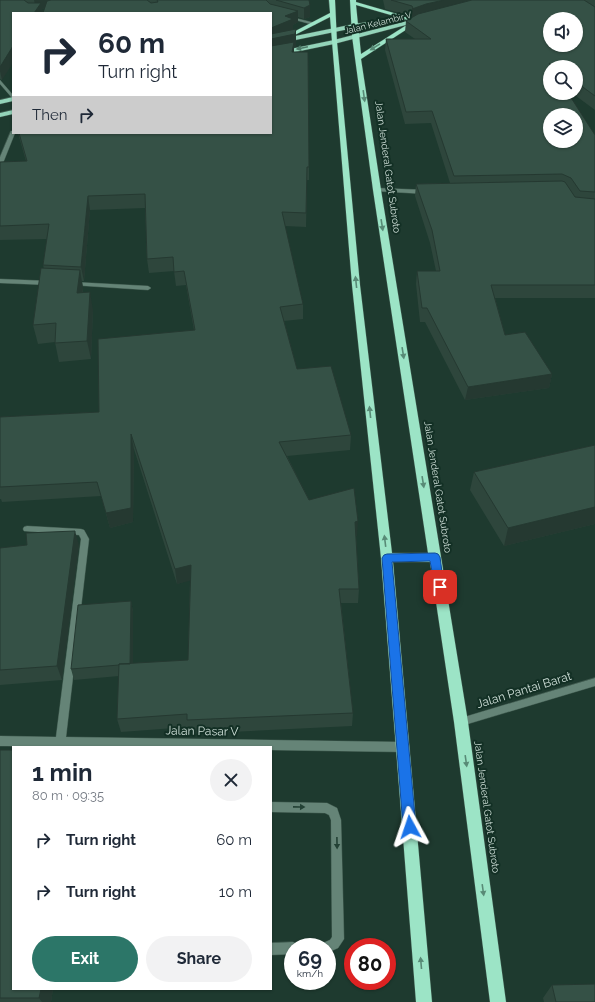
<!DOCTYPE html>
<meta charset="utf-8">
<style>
:root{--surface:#fff;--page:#f2f2f3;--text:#1f2937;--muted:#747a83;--accent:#2c7668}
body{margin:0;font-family:Raleway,sans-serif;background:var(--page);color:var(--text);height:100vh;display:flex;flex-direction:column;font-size:15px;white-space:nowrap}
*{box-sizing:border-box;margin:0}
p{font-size:13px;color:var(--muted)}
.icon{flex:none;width:22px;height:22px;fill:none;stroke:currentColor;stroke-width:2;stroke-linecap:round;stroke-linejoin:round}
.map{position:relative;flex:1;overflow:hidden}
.panel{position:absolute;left:12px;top:746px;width:260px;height:244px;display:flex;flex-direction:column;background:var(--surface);border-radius:0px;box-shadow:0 1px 3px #0004}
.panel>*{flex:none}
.banner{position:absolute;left:12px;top:12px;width:260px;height:122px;border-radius:0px;box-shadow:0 1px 3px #0004;background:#fff;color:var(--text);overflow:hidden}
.buttons{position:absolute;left:543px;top:12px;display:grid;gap:8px}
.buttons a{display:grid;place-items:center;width:40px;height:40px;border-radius:50%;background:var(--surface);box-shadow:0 1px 3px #0004;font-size:20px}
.speed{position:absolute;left:284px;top:938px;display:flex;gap:8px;font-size:20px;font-weight:700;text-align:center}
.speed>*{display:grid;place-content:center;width:52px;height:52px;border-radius:50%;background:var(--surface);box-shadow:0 1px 3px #0004;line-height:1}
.speed small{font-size:10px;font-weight:400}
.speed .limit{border:6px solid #d22;background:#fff;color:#111}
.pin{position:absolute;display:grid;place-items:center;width:34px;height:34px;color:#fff;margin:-17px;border-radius:8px;box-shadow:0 2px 6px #0006}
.me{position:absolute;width:44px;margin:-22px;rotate:355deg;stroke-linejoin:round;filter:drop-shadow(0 0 3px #0008)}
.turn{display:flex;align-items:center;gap:14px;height:84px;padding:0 20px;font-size:18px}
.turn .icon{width:52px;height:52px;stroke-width:2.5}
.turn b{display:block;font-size:28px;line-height:34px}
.then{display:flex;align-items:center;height:38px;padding:0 20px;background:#0003;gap:8px;font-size:15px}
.round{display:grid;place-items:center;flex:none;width:42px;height:42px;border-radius:21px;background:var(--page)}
.summary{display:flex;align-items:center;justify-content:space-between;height:68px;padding:0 20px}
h1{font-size:24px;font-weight:700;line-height:30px}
.button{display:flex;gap:8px;margin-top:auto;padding:8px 20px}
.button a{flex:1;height:46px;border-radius:24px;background:var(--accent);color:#fff;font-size:16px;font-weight:700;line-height:46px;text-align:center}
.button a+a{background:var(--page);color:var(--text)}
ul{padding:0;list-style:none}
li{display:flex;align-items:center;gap:12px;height:52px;padding:0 20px}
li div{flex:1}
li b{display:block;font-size:15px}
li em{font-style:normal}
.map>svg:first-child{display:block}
</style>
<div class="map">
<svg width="595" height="1002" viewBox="0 0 595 1002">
<rect width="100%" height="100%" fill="#1e3a2f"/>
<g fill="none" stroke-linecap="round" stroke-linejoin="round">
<g stroke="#3e584d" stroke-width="1">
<path id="service" d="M377,188L426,190L429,192L426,194L375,191V189Z
M0,279L49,281L52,283L49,285L0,283Z
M73,282L148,286L151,288L148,290L71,285V283Z
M271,802L327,803L337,808L341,820L344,939L338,948L327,953V947H321L323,943L330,940L332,937L331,820L329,815L325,813L271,812Z
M293,942L297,944L298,947H293V954L271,955V943Z"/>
</g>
<g stroke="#3e584d" stroke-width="1">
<path id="minor" d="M271,12L315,23L316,24L314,25L269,13Z
M0,80L13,95V99L0,84Z
M11,131H13V133H15L3,163L0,165V157Z
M27,526L81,529L84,530L89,539L66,737L403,742L407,744L408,747L407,750L403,752L271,750V747L0,746V736L56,737L81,539L79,535L24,531L23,529L24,527Z
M595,678V686L461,726L458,725L456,722L458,719L461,718Z"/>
</g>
<g stroke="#3e584d" stroke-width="1">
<path id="primary" d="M403,17L405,18V20L354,28L271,45V41L354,24Z
M419,18L421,19V21L334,44L271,57V53L334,40Z
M13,97V101L0,104V100Z
M13,110V114L0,117V113Z"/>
</g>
<g stroke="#3e584d" stroke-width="1">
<path id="trunk" d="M329,0H335L337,42L360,285L392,553H428L373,190L352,36L350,0H356V2L411,18L408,20L356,5L361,54L413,21L418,22L361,59L381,190L468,722L506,1002H490L454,722L430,562H393L432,1002H416L381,558L352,285L330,17L285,40L280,39L330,13Z"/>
</g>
<use href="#service" fill="#658477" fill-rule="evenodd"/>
<use href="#minor" fill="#658477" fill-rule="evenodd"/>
<use href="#primary" fill="#93d4b9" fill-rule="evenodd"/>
<use href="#trunk" fill="#9ce4c6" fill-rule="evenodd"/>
</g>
<path fill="#2e463c" d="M0,0H309L310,17L304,19L298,17V22L293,25V30L296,41V46L294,47V52L309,167V180H307L306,227L285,226L303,304V319L284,321L297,369L351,435L350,450L287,456L309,500L357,536H356L359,589L358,603H341L353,713L352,726L189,734L188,727L121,732L117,719L119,676L74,680L71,669L131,601L133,612V664L188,660L190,580L177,584L134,449L133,522L110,528L101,496L2,502L1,499H0V417L99,412L194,330L186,285L176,286L174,271L149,273L147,259L145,208L90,210L84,281H82L83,288V292L93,310L91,359L59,362L55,342L38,344L33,325L44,269L43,265L47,239L0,240V162L26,161L18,133H271L45,8L42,9L43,13H13L2,80L0,79Z
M383,0H595V110L572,93H576V67H550L595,135V298H495L505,335L552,374L549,388L465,400L425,322H420L416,284L417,271H436L430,243L415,196L416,184L450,183L431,123L405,124L385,50L386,39H415L405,32L406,21L411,18V16L385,9Z
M595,445V524L504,546L470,490L474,472Z
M27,545H79L62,680L0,685V548Z
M0,750L13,989H53L51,1002H0Z
M552,985L595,1002H544L543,998Z"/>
<path fill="#253931" d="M34,0H76L42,9L43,13H34L36,10Z
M444,0H491L411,20L412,9L426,4Z
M310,5V17L304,19V8Z
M298,11V22L293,25V31L296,29V46L294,47V54L271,51V28L285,16Z
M13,46V63L2,80L0,71V67Z
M88,196L90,210L84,281L81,267Z
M80,270L83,288L81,311L77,293Z
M90,292L93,310L91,359L87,341Z
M552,374L549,388L465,400L468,387Z
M131,434L134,449L133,522L110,528L106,513Z
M595,507V524L504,546L508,528Z
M358,521L357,536H354L355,522Z
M75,531L79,545L62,680L57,666Z
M191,565L193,580L177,584L175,569Z
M131,601L133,612V675L130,664Z
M41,989H53L51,1002H42L39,998Z"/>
<path fill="#355146" stroke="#253931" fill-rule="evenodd" d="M0,0H24L28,3H41L34,13H13V46L0,67Z
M51,0H147L151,3L158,2L157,0H266L270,4L298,11L285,16L293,19L271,28V13H43L47,1Z
M276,0H309L310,5L304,8Z
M391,0H444L426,4L412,9L413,8L412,6Z
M472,0H584L595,7V96L576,82V67H555L549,63L552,67H550V93H568L595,135V192L580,191L571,178L562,174L454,176L432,111L406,112L386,39H431L406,21L418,14ZM550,19H576V45H550ZM550,115H576V141H550Z
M296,29L295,34L271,39V34Z
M294,42L292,52H308L309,167H307L306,213L282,212L303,304L280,307L297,369L331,366L351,435L279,442L309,500L354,488L358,521L355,522L359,589H339L353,713L187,720V714L117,719L119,664L188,660L191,565L175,569L131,434V508L106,513L97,482L0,487V417L99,412L98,339L195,330L184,271L174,272L173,257L147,259L145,194L88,196L81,267L43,265L49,224L0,226V162L27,161L19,133H271V46Z
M562,181L565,182L575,197L595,199V285H491L505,335L525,332L552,374L468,387L427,308H422L417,271H440L432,230L416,184Z
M41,268L80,270L77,293L90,292L87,341L55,343L56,323L33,325Z
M595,445V507L508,528L474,472Z
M75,531L57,666L0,670V548L27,545L26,533Z
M131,601L130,664H119V665L71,669L78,605Z
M0,750H13V989H41L39,998H0Z
M595,984V1002H556L552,985Z"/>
<defs><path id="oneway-solid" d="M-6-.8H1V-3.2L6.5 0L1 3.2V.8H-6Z"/></defs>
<g fill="#588a76">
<use href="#oneway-solid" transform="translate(375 47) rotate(148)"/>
<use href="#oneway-solid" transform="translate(364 96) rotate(82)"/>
<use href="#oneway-solid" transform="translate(382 225) rotate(81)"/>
<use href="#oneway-solid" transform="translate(356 282) rotate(-96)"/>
<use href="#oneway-solid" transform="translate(403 353) rotate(81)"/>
<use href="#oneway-solid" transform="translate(370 412) rotate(-96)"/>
<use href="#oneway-solid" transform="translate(423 482) rotate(81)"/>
<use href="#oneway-solid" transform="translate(385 541) rotate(-97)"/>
<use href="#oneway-solid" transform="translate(466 761) rotate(82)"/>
<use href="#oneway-solid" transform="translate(483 890) rotate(82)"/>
<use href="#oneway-solid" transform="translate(421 963) rotate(-95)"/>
</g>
<use fill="#4d7a68" href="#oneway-solid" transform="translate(302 48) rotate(168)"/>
<g fill="#234135">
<use href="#oneway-solid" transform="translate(299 807) rotate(1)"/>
<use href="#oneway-solid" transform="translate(337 843) rotate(89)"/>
</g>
<path fill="#1a73e8" stroke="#114b97" d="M435,553L438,554L440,557L444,587L443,590H436L435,587L430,561L392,562L416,827L414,831L410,833L405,831L403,827L382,558L384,555L387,554Z"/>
<g text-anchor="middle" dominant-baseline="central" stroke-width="4" stroke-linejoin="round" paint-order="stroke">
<g font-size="9" fill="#cfdfd8" stroke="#133025">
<text transform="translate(378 23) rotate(-14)">Jalan Kelambir V</text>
</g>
<g font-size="10" fill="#cfdfd8" stroke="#133025">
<text transform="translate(388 167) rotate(82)">Jalan Jenderal Gatot Subroto</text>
<text transform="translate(438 487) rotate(81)">Jalan Jenderal Gatot Subroto</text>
<text transform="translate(487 807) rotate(82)">Jalan Jenderal Gatot Subroto</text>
</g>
<g font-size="12" fill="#cfdfd8" stroke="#133025">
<text transform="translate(524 690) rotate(-17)">Jalan Pantai Barat</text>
<text transform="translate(202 731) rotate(1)">Jalan Pasar V</text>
</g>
</g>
</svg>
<div class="buttons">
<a><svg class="icon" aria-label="sound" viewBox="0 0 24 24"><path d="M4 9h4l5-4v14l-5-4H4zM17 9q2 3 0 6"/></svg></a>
<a><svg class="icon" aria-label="search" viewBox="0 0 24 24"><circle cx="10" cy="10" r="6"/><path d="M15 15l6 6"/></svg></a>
<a><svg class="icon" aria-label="layers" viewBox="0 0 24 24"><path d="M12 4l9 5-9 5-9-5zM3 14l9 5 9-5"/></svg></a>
</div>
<div class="speed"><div>69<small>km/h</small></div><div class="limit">80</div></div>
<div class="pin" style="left:440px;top:587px;background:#d93025"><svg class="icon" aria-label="arrive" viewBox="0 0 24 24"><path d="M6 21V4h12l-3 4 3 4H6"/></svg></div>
<svg class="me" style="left:410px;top:827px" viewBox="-20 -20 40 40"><path d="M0-17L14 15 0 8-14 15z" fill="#1a73e8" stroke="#fff" stroke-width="4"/></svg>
<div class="banner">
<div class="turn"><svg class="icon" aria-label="right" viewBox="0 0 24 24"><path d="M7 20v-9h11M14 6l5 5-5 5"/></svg><div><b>60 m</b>Turn right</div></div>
<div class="then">Then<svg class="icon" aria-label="right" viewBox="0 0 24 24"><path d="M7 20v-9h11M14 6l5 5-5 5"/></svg></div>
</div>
<section class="panel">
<div class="summary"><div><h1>1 min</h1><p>80 m · 09:35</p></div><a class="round"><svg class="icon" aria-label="close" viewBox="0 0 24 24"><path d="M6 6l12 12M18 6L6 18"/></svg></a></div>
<ul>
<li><svg class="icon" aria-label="right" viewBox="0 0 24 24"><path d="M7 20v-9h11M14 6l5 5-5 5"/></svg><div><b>Turn right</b></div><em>60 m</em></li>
<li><svg class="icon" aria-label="right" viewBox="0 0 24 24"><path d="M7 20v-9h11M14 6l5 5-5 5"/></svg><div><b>Turn right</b></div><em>10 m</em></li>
</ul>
<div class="button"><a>Exit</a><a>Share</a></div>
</section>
</div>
